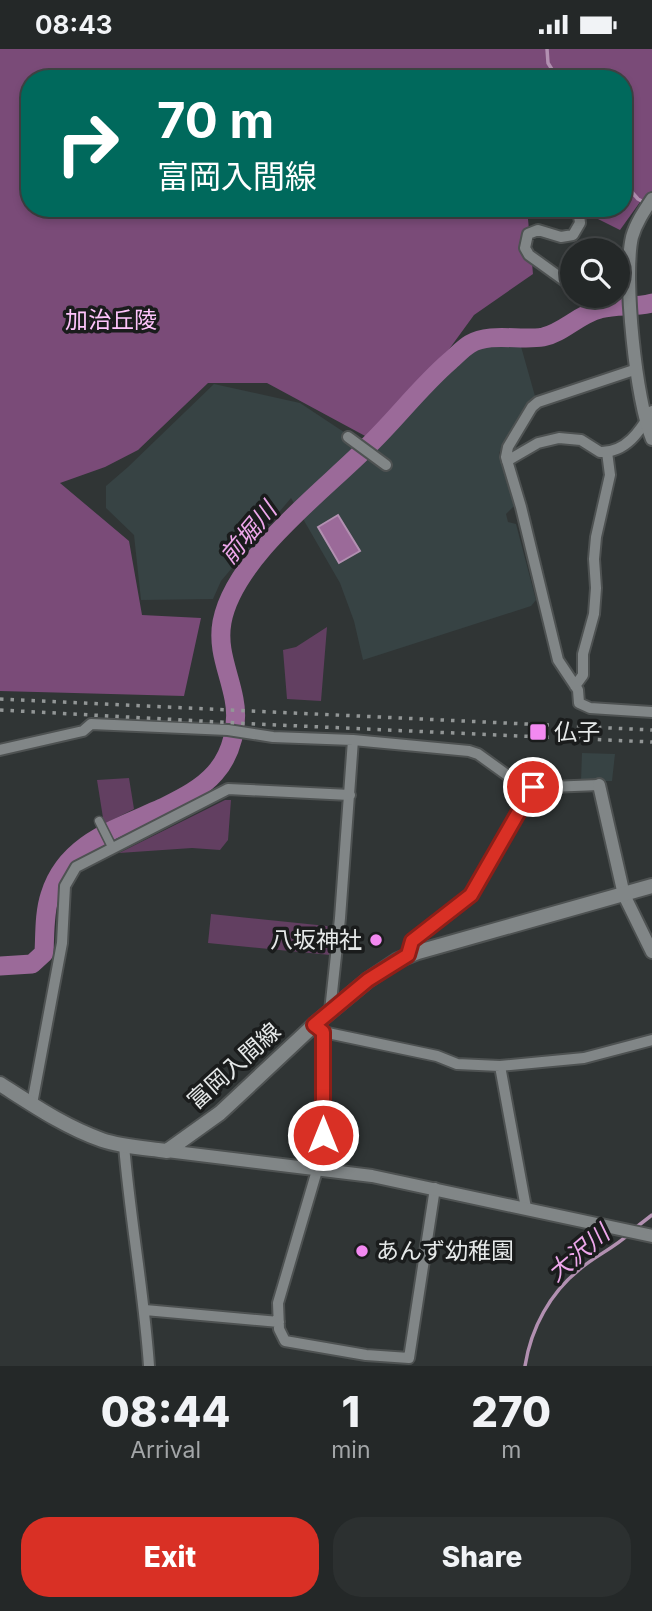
<!DOCTYPE html>
<meta charset="utf-8">
<style>
:root{--surface:#242828;--page:#2c3030;--text:#f1f3f6;--muted:#a3a6a8;--line:#414445;--accent:#d93025}
body{margin:0;font-family:Inter,"Noto Sans JP",sans-serif;background:var(--page);color:var(--text);height:100vh;display:flex;flex-direction:column;font-size:26px;white-space:nowrap}
*{box-sizing:border-box;margin:0}
p{font-size:23px;color:var(--muted)}
.icon{flex:none;width:38px;height:38px;fill:none;stroke:currentColor;stroke-width:2;stroke-linecap:round;stroke-linejoin:round}
.map{position:relative;height:1317px;overflow:hidden}
.details{display:flex;flex-direction:column;background:var(--surface);flex:1}
.details>*{flex:none}
.hud{position:absolute;left:21px;top:21px;width:611px;height:147px;border-radius:28px;box-shadow:0 4px 10px #0003,0 0 0 2px var(--line);background:#00695c;color:#fff;overflow:hidden}
.buttons{position:absolute;left:560px;top:189px;display:grid;gap:14px}
.buttons a{display:grid;place-items:center;width:70px;height:70px;border-radius:50%;background:var(--surface);box-shadow:0 4px 10px #0003,0 0 0 2px var(--line);font-size:35px}
.pin{position:absolute;display:grid;place-items:center;width:60px;height:60px;color:#fff;margin:-30px;border:4px solid #fff;border-radius:50%;box-shadow:0 2px 7px #0007}
.me{position:absolute;width:77px;margin:-38px;rotate:0deg;stroke-linejoin:round;filter:drop-shadow(0 0 5px #0008)}
.turn{display:flex;align-items:center;gap:24px;height:147px;padding:0 21px;font-size:32px}
.turn .icon{width:91px;height:91px;stroke-width:2.5}
.turn b{display:block;font-size:49px;line-height:60px}
.eta{display:flex;justify-content:space-evenly;align-items:center;height:119px;text-align:center}
.eta b{font-size:42px;font-weight:800;line-height:49px}
.primary-button{display:flex;gap:14px;margin-top:auto;padding:14px 21px}
.primary-button a{flex:1;height:80px;border-radius:28px;background:var(--accent);color:#fff;font-size:28px;font-weight:800;line-height:80px;text-align:center}
.primary-button a+a{background:var(--page);color:var(--text)}
.status{display:flex;justify-content:space-between;align-items:center;height:49px;padding:0 35px;background:var(--surface);direction:ltr}
.status svg{height:19px;fill:currentColor}
.map>svg:first-child{display:block}
</style>
<div class="status"><b>08:43</b><svg viewBox="0 0 49 12"><path d="M0 12V9h3v3zM5 12V6h3v6zM10 12V3h3v9zM15 12V0h3v12zM26 1h20v11H26zM47 4h2v5h-2z"/></svg></div>
<div class="map">
<svg width="652" height="1317" viewBox="0 0 652 1317">
<rect width="100%" height="100%" fill="#303535"/>
<path fill="#374344" d="M485,294H520L535,347L527,354L499,404L514,457L506,465L508,473L516,475L536,551L531,557L363,611L354,572L340,534L291,449L221,532L213,550L141,551L134,486L106,459V437L128,418L214,335L300,354L371,401L470,298Z
M582,704L615,705L612,732H581Z"/>
<path fill="#623f61" d="M327,578L321,652L287,650L283,601L296,598Z
M129,729L134,760L104,775L97,731Z
M225,751H231L228,791L220,801L192,799L119,804Z
M211,865L327,877L332,882L330,906L208,894Z"/>
<path fill="#7a4b78" d="M0,0H652V158L640,153L620,181L598,170L593,159H623V30H30V159H527L533,225L474,266L380,395L267,334H208L138,401L105,418L60,434L129,492L142,566L201,569L184,647L0,642Z"/>
<path fill="#9b6a99" stroke="#b290b1" stroke-width="2" d="M338,466L360,502L339,514L318,478Z"/>
<g fill="none" stroke-linecap="round" stroke-linejoin="round">
<path stroke="#b290b1" stroke-width="3.5" d="M547,0L548,14L558,30
M623,133L638,150L647,155
M634,1180L652,1166
M525,1317C531,1279 550,1244 580,1220C595,1207 614,1199 629,1185"/>
<path stroke="#9b6a99" stroke-width="19" d="M0,917L32,915L44,904C45,886 44,864 50,846C66,794 116,780 162,759C180,750 201,740 215,724C232,705 239,675 234,650C229,623 217,601 222,573C234,508 325,441 369,396C397,369 420,338 450,312C456,307 463,299 470,295C490,283 520,292 543,288C563,284 579,265 600,260C617,255 635,259 652,254"/>
<g stroke="#4e5252" stroke-width="11">
<path id="pedestrian" d="M99,772L112,798"/>
</g>
<g stroke="#4e5252" stroke-width="14">
<path id="minor" d="M572,237L529,206L525,199L528,185L538,181L561,188L573,186L580,174L578,159
M618,237L629,236
M637,320L538,353L532,358L508,398L506,408L521,458L558,611L578,641L579,654L590,659L652,663
M348,388L386,416
M507,412L538,394L559,389L581,391L600,403C626,404 640,382 652,362
M575,637L583,626V605L594,565L596,539L594,510L596,488L610,426L607,403
M0,701L83,682L91,675L228,681L273,688L353,691L469,702L478,705L525,739L599,736
M408,906L412,892L471,846L533,738
M330,962L340,869L353,691
M314,976L323,983V1086L318,1118L278,1254L279,1280L285,1292L366,1306L409,1309L435,1139
M323,983L437,1007L457,1015L500,1017L584,1009L652,991
M500,1017L526,1159
M32,1055L62,894L65,837L76,818L228,740L350,746
M124,1096C130,1170 144,1243 149,1317
M145,1261L279,1273"/>
</g>
<g stroke="#4e5252" stroke-width="16">
<path id="tertiary" d="M652,150C644,162 636,174 632,188C623,228 636,353 652,390
M599,736L624,846L652,903
M167,1102L372,1127L652,1187"/>
</g>
<g stroke="#4e5252" stroke-width="18">
<path id="secondary" d="M0,1035C33,1056 65,1078 102,1091C122,1098 146,1099 167,1102L220,1064L314,976L368,931L398,911L418,903L652,837"/>
</g>
<use href="#pedestrian" stroke="#818687" stroke-width="8"/>
<use href="#minor" stroke="#818687" stroke-width="10"/>
<use href="#tertiary" stroke="#818687" stroke-width="12"/>
<use href="#secondary" stroke="#818687" stroke-width="14"/>
<path stroke="#929696" stroke-width="3.5" stroke-dasharray="3.5 7" stroke-linecap="butt" d="M0,650L652,681
M0,661L256,675L652,693"/>
</g>
<g fill="none" stroke-linecap="round" stroke-linejoin="round">
<g stroke="#8d1f18" stroke-width="18">
<path id="route" d="M323,1086V983L314,976L368,931L408,906L412,892L471,846L533,738"/>
</g>
<use href="#route" stroke="#d93025" stroke-width="12"/>
</g>
<g fill="#f389f1" stroke="#1a1c1c" stroke-width="2.5">
<rect x="529" y="674" width="18" height="18" rx="3.5"/>
<circle cx="376" cy="891" r="7"/>
<circle cx="362" cy="1202" r="7"/>
</g>
<g text-anchor="middle" dominant-baseline="central" stroke-width="7" stroke-linejoin="round" paint-order="stroke">
<g font-size="23" fill="#fec4fb" stroke="#1a1c1c">
<text x="111" y="271">加治丘陵</text>
</g>
<g font-size="23" fill="#e6e9e9" stroke="#1a1c1c" text-anchor="start">
<text x="554" y="683">仏子</text>
<text x="362" y="891" text-anchor="end">八坂神社</text>
<text x="376" y="1202">あんず幼稚園</text>
</g>
<g font-size="23" fill="#e6e9e9" stroke="#1a1c1c">
<text transform="translate(234 1017) rotate(-42)">富岡入間線</text>
</g>
<g font-size="24" font-style="italic" fill="#eea7eb" stroke="#1a1c1c">
<text transform="translate(248 484) rotate(-50)">前堀川</text>
<text transform="translate(578 1204) rotate(-40)">大沢川</text>
</g>
</g>
</svg>
<div class="buttons">
<a><svg class="icon" aria-label="search" viewBox="0 0 24 24"><circle cx="10" cy="10" r="6"/><path d="M15 15l6 6"/></svg></a>
</div>
<div class="pin" style="left:533px;top:738px;background:#d93025"><svg class="icon" aria-label="arrive" viewBox="0 0 24 24"><path d="M6 21V4h12l-3 4 3 4H6"/></svg></div>
<svg class="me" style="left:323px;top:1086px" viewBox="-20 -20 40 40"><circle r="17" fill="#d93025" stroke="#fff" stroke-width="3"/><path d="M0-11L8 9 0 5-8 9z" fill="#fff"/></svg>
<div class="hud">
<div class="turn"><svg class="icon" aria-label="right" viewBox="0 0 24 24"><path d="M7 20v-9h11M14 6l5 5-5 5"/></svg><div><b>70 m</b>富岡入間線</div></div>
</div>
</div>
<section class="details">
<div class="eta">
<div><b>08:44</b><p>Arrival</p></div>
<div><b>1</b><p>min</p></div>
<div><b>270</b><p>m</p></div>
</div>
<div class="primary-button"><a>Exit</a><a>Share</a></div>
</section>
